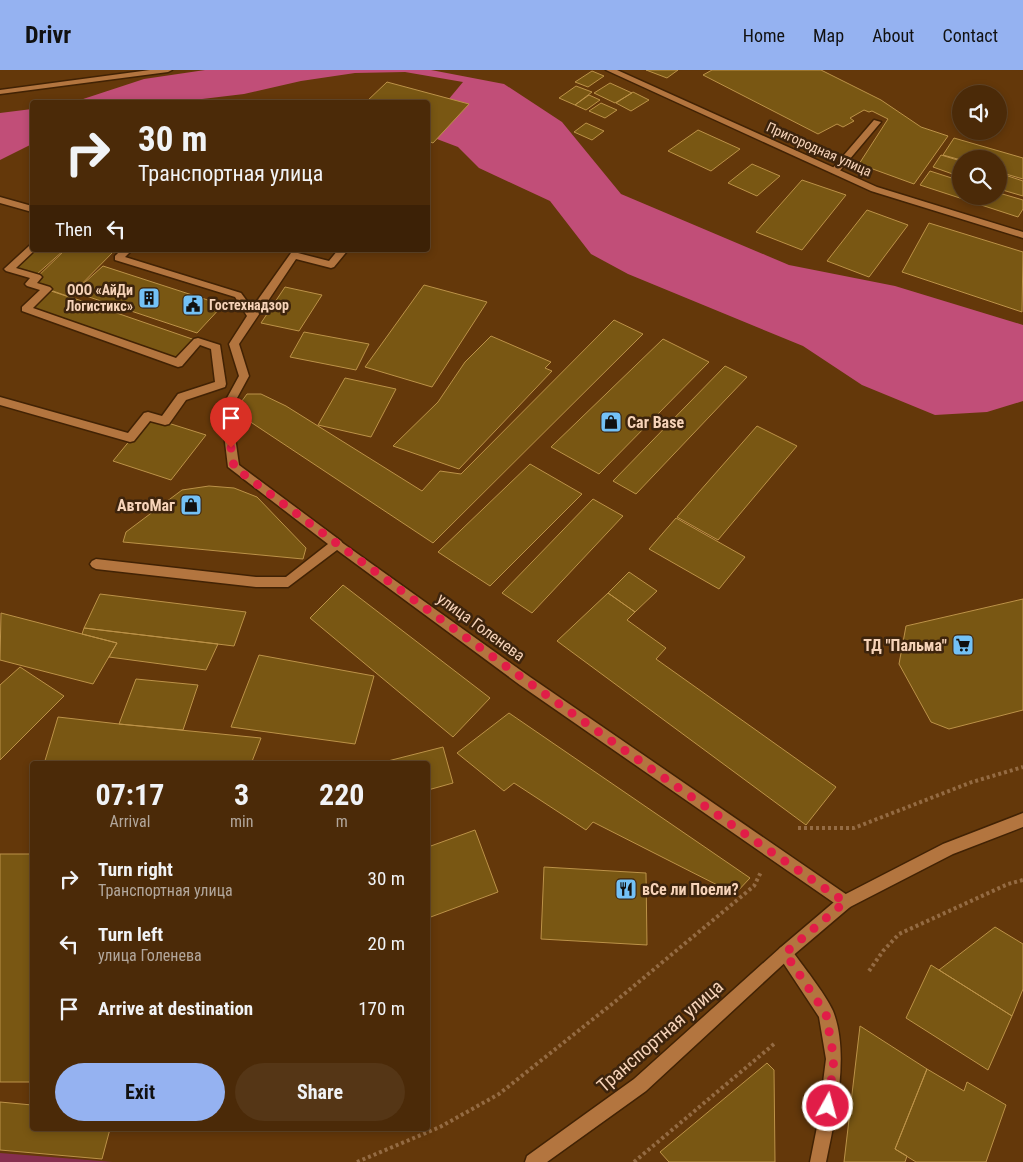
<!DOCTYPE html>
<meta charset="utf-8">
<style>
:root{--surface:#4b2a08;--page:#553616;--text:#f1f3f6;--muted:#b2a79c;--line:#624629;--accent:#95b2f1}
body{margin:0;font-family:"Roboto Condensed",sans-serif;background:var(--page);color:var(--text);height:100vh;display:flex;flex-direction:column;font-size:19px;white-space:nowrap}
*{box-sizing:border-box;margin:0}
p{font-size:16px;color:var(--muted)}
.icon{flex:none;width:28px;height:28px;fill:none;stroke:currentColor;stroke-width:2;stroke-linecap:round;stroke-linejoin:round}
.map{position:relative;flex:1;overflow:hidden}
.details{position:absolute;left:30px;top:691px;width:400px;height:370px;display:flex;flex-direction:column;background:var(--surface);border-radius:5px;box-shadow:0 2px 8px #0003,0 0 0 1px var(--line)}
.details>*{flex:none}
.banner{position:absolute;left:30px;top:30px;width:400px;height:152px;border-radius:5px;box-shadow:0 2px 8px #0003,0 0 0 1px var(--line);background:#4b2a08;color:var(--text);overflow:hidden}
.tools{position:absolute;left:952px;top:15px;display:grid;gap:10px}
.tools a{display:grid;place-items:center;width:55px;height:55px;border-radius:50%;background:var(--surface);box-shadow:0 2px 8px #0003,0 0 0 1px var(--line);font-size:25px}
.pin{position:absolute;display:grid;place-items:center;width:42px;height:42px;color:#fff;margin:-51px -21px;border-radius:50% 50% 50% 0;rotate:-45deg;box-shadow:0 0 5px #0007}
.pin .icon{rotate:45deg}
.me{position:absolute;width:55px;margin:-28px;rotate:7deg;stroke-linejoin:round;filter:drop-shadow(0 0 4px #0008)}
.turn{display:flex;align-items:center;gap:18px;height:105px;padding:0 25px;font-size:22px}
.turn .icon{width:65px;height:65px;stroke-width:2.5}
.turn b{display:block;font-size:35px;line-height:42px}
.then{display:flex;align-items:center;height:48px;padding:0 25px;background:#0003;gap:10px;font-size:19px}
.eta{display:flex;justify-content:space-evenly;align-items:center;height:85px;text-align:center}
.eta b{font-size:30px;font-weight:700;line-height:35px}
.button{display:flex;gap:10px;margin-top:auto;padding:10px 25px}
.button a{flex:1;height:58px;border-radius:30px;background:var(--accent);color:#111;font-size:20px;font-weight:700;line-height:58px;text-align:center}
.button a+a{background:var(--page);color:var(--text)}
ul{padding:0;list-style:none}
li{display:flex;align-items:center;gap:15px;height:65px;padding:0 25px}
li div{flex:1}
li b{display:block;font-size:19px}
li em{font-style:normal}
header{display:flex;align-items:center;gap:30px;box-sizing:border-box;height:70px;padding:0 25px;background:var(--accent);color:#111}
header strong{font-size:24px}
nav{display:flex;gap:28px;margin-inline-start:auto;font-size:18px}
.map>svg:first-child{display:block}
</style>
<header>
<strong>Drivr</strong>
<nav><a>Home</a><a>Map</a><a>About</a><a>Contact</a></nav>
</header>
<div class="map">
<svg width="1023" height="1092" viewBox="0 0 1023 1092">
<rect width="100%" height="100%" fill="#64380a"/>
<path fill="#852f4f" d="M0,1083L113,1092H0Z"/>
<path fill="#c14e78" d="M205,0H431L504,14L562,52L621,124L789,195L895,216L1023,255V331L987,342L935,345L862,315L803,276L628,204L591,184L550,131L479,98L458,77L429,66L428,54L463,12L405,2L355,3L301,11L244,24L177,32H74L144,9Z
M32,39V74L0,90V43Z"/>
<path fill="#795713" stroke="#bc9248" d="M646,0H678L667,8Z
M712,0H821L881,30L921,57L948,66L914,114L859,94L888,49L872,41L869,42L864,40L850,48L854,51L843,57L837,54L818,64L703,5Z
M592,1L604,6L588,17L575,12Z
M387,12L469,34L433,73L428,71V32H366Z
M610,13L632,23L615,33L594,23Z
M576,16L592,22L575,35L559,28Z
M633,22L649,30L631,41L616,33Z
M589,25L600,30L586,40L575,35Z
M601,33L617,40L605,48L589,41Z
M586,53L604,61L592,70L574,62Z
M698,60L740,79L711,101L668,81Z
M954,68L1023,88V109L999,102V89L961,90L943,85Z
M941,85L961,91V107L933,97Z
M752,94L780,106L757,126L728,113Z
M930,101L961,111V126H999V123L1023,130V139L1018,147L920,115Z
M999,103L1023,111V126L999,119Z
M802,110L846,125L802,180L756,162Z
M867,140L908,155L869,207L827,191Z
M929,153L1023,182L1022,242L902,202Z
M32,178V180H64L36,205L11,198Z
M65,180H115L69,227L30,214Z
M103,196L223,235L197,263L74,222Z
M424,215L487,232L432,317L365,297Z
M285,217L322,225L299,261L261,253Z
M47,219L198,271L178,293L24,239Z
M614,250L643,264L433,473L246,349L239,335L247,324H261L286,336L422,421L440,401L461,404Z
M304,262L369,274L356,300L290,287Z
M491,266L551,292L545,298L552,301L459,399L393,376L438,332L465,292Z
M663,269L709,292L599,404L551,377Z
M725,296L747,307L636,424L613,411Z
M345,308L396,319L371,367L318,355Z
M149,347L206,365L171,410L113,391Z
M757,356L797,376L718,470L677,447Z
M530,394L582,424L490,516L438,482Z
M209,416L234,418L257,427L306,478L303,489L123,472L126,462L182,420Z
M593,429L623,446L532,543L502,523Z
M676,448L745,487L719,519L649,479Z
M629,502L657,521L635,542L608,523Z
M343,515L490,628L453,667L310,548Z
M608,523L635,542L627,550L666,578L656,589L836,717L806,755L557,571Z
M100,524L246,542L234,576L84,558Z
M1023,529V640L949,659L931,652L899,594L906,556Z
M1,543L82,564L117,573L93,614L0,590Z
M84,558L218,574L206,600L109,587L117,573L82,564Z
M259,585L374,606L355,674L231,657Z
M20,597L64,626L0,690V615Z
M136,609L198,615L183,660L119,654Z
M509,643L750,808L735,824L593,752L586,760L514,713L504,721L457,683Z
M58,647L119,654L261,668L251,694H44Z
M443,677L453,713L428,720V694H376Z
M475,760L498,822L428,848V777Z
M0,784H32V1012H0Z
M544,797L646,803L647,875L541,869Z
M995,857L1023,874V919L1012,946L939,900Z
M931,895L1012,946L988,1000L906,948Z
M860,956L927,999L895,1079L907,1086L905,1092H844Z
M767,993L774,1000L775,1092H669L660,1082Z
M927,999L964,1021L967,1012L1006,1035L986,1092H916L895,1079Z
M0,1032L32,1035V1059H110L102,1089L0,1080Z"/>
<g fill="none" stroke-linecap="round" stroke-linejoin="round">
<g stroke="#412204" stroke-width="3">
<path id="lane" d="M874,50L881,52L838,103H832V99Z
M0,127L32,136V142L0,133Z
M32,175V180H35L16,198L40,205L42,207L37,213L50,217L52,219L33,238L176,288L194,269L198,268L220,275L226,314L225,317L186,330L169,354L165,355L150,351L134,371L130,372L0,335V327L128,363L144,343L148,342L162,346L178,324L215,312L211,279L200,275L182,296L178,297L22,241V237L40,220L27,216L25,214L30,208L6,201L4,199L29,176Z
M121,180H132L125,187L241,223L252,238L291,183L294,182L329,191L338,180H348L334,197L331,198L296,189L239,274L249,306L231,339L239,395L341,471L343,474L341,477L288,517H256L96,499L92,497L90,494L92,491L96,489L256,507H286L328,474L228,397L221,339L239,306L229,274L247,246L235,227L115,190V186Z"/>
</g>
<g stroke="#412204" stroke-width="3">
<path id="street" d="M150,0H172L168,2L0,24V20Z
M606,0H617L877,117L1023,162V168L871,121Z
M337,469L530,607L850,827L852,832L850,837L845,839L840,837L520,615L333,477L331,474L333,471Z
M785,875L790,878C802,895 825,923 833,941C850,984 835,1048 826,1092H810L818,1052L826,989L819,947L780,888L777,883L780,878Z"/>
</g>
<g stroke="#412204" stroke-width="3">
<path id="secondary" d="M1023,743V757L953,784L850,837L790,888L646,1021L547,1092H525L527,1086L634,1009L780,878L840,827L943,774Z"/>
</g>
<path stroke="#946b43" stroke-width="4" stroke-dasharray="3 3" stroke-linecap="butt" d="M798,758H854L972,712L1023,697
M869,901L883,881L899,864L1008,814L1023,810
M357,1092L440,1057L499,1024L617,930L754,816L761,802
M634,1092L774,974"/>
<use href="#lane" fill="#b3753f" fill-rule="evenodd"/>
<use href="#street" fill="#b3753f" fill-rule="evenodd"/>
<use href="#secondary" fill="#b3753f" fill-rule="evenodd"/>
</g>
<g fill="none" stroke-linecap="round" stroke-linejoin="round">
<path stroke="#e11d48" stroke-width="9" stroke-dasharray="0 16.2" d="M231,378L234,397C434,547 638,692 845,832L785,883L826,944L834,989L828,1036"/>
</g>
<defs>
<g id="building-square" transform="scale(1.125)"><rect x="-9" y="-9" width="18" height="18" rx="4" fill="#73c1f6" stroke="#3d240d"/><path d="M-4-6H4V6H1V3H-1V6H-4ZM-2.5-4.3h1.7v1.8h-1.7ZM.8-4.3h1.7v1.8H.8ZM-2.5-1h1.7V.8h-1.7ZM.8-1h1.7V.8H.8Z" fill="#111"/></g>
<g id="civic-square" transform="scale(1.125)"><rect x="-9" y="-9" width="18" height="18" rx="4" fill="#73c1f6" stroke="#3d240d"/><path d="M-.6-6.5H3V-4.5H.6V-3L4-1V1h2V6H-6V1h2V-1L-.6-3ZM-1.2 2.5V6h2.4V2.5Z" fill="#111"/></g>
<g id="shop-square" transform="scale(1.125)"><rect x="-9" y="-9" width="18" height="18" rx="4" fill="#73c1f6" stroke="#3d240d"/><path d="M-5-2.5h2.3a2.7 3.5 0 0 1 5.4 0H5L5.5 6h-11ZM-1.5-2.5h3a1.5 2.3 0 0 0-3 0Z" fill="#111"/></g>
<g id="supermarket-square" transform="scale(1.125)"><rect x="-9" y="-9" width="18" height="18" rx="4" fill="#73c1f6" stroke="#3d240d"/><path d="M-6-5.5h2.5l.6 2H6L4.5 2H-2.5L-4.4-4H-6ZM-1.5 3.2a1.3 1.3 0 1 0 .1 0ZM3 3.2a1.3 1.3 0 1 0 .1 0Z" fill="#111"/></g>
<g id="restaurant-square" transform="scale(1.125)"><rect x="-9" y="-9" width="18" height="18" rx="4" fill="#73c1f6" stroke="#3d240d"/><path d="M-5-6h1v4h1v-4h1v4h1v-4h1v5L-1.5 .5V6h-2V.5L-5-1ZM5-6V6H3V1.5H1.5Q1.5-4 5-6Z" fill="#111"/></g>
</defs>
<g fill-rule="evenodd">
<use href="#building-square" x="149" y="228"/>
<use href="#civic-square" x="193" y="235"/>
<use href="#shop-square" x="611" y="352"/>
<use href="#shop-square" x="191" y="435"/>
<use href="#supermarket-square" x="963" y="575"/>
<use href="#restaurant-square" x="626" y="819"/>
</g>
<g text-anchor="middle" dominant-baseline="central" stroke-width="5" stroke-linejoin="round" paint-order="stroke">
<g font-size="14" fill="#f6d3b9" stroke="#3d240d">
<text transform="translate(819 79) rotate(24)">Пригородная улица</text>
</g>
<g font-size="14" font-weight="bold" fill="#f6d3b9" stroke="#3d240d" text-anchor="end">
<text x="133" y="220">ООО «АйДи<tspan x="133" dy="16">Логистикс»</tspan></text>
<text x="209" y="235" text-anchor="start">Гостехнадзор</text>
</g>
<g font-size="16" font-weight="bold" fill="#f6d3b9" stroke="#3d240d" text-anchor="start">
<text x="627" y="352">Car Base</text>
<text x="175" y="435" text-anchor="end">АвтоМаг</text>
<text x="947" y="575" text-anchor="end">ТД "Пальма"</text>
<text x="642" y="819">вСе ли Поели?</text>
</g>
<g font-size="16" fill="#f6d3b9" stroke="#3d240d">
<text transform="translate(481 557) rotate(36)">улица Голенева</text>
</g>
<g font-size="19" fill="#f6d3b9" stroke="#3d240d">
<text transform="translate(660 966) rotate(-41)">Транспортная улица</text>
</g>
</g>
</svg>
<div class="tools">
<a><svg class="icon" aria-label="sound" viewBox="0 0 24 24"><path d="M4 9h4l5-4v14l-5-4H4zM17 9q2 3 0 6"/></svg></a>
<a><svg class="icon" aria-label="search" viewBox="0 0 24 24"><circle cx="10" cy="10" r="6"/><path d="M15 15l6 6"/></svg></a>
</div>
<div class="pin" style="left:231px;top:378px;background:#d93025"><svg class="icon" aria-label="arrive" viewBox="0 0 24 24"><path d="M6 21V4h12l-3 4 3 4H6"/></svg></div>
<svg class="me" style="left:828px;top:1036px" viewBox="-20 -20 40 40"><circle r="17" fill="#e11d48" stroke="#fff" stroke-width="3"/><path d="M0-11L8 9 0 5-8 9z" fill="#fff"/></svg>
<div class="banner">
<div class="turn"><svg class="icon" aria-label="right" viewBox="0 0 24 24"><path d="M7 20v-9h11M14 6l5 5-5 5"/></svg><div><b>30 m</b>Транспортная улица</div></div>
<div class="then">Then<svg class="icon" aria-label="left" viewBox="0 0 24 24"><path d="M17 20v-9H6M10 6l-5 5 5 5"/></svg></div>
</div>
<section class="details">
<div class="eta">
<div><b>07:17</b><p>Arrival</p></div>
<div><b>3</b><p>min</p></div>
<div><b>220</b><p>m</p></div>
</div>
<ul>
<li><svg class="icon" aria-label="right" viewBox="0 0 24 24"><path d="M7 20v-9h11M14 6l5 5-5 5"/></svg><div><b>Turn right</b><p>Транспортная улица</p></div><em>30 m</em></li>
<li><svg class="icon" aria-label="left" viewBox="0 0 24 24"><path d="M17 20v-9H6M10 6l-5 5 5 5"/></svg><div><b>Turn left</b><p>улица Голенева</p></div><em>20 m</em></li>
<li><svg class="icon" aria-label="arrive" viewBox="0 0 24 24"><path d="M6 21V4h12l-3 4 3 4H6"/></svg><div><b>Arrive at destination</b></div><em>170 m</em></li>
</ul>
<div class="button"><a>Exit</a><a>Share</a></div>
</section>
</div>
